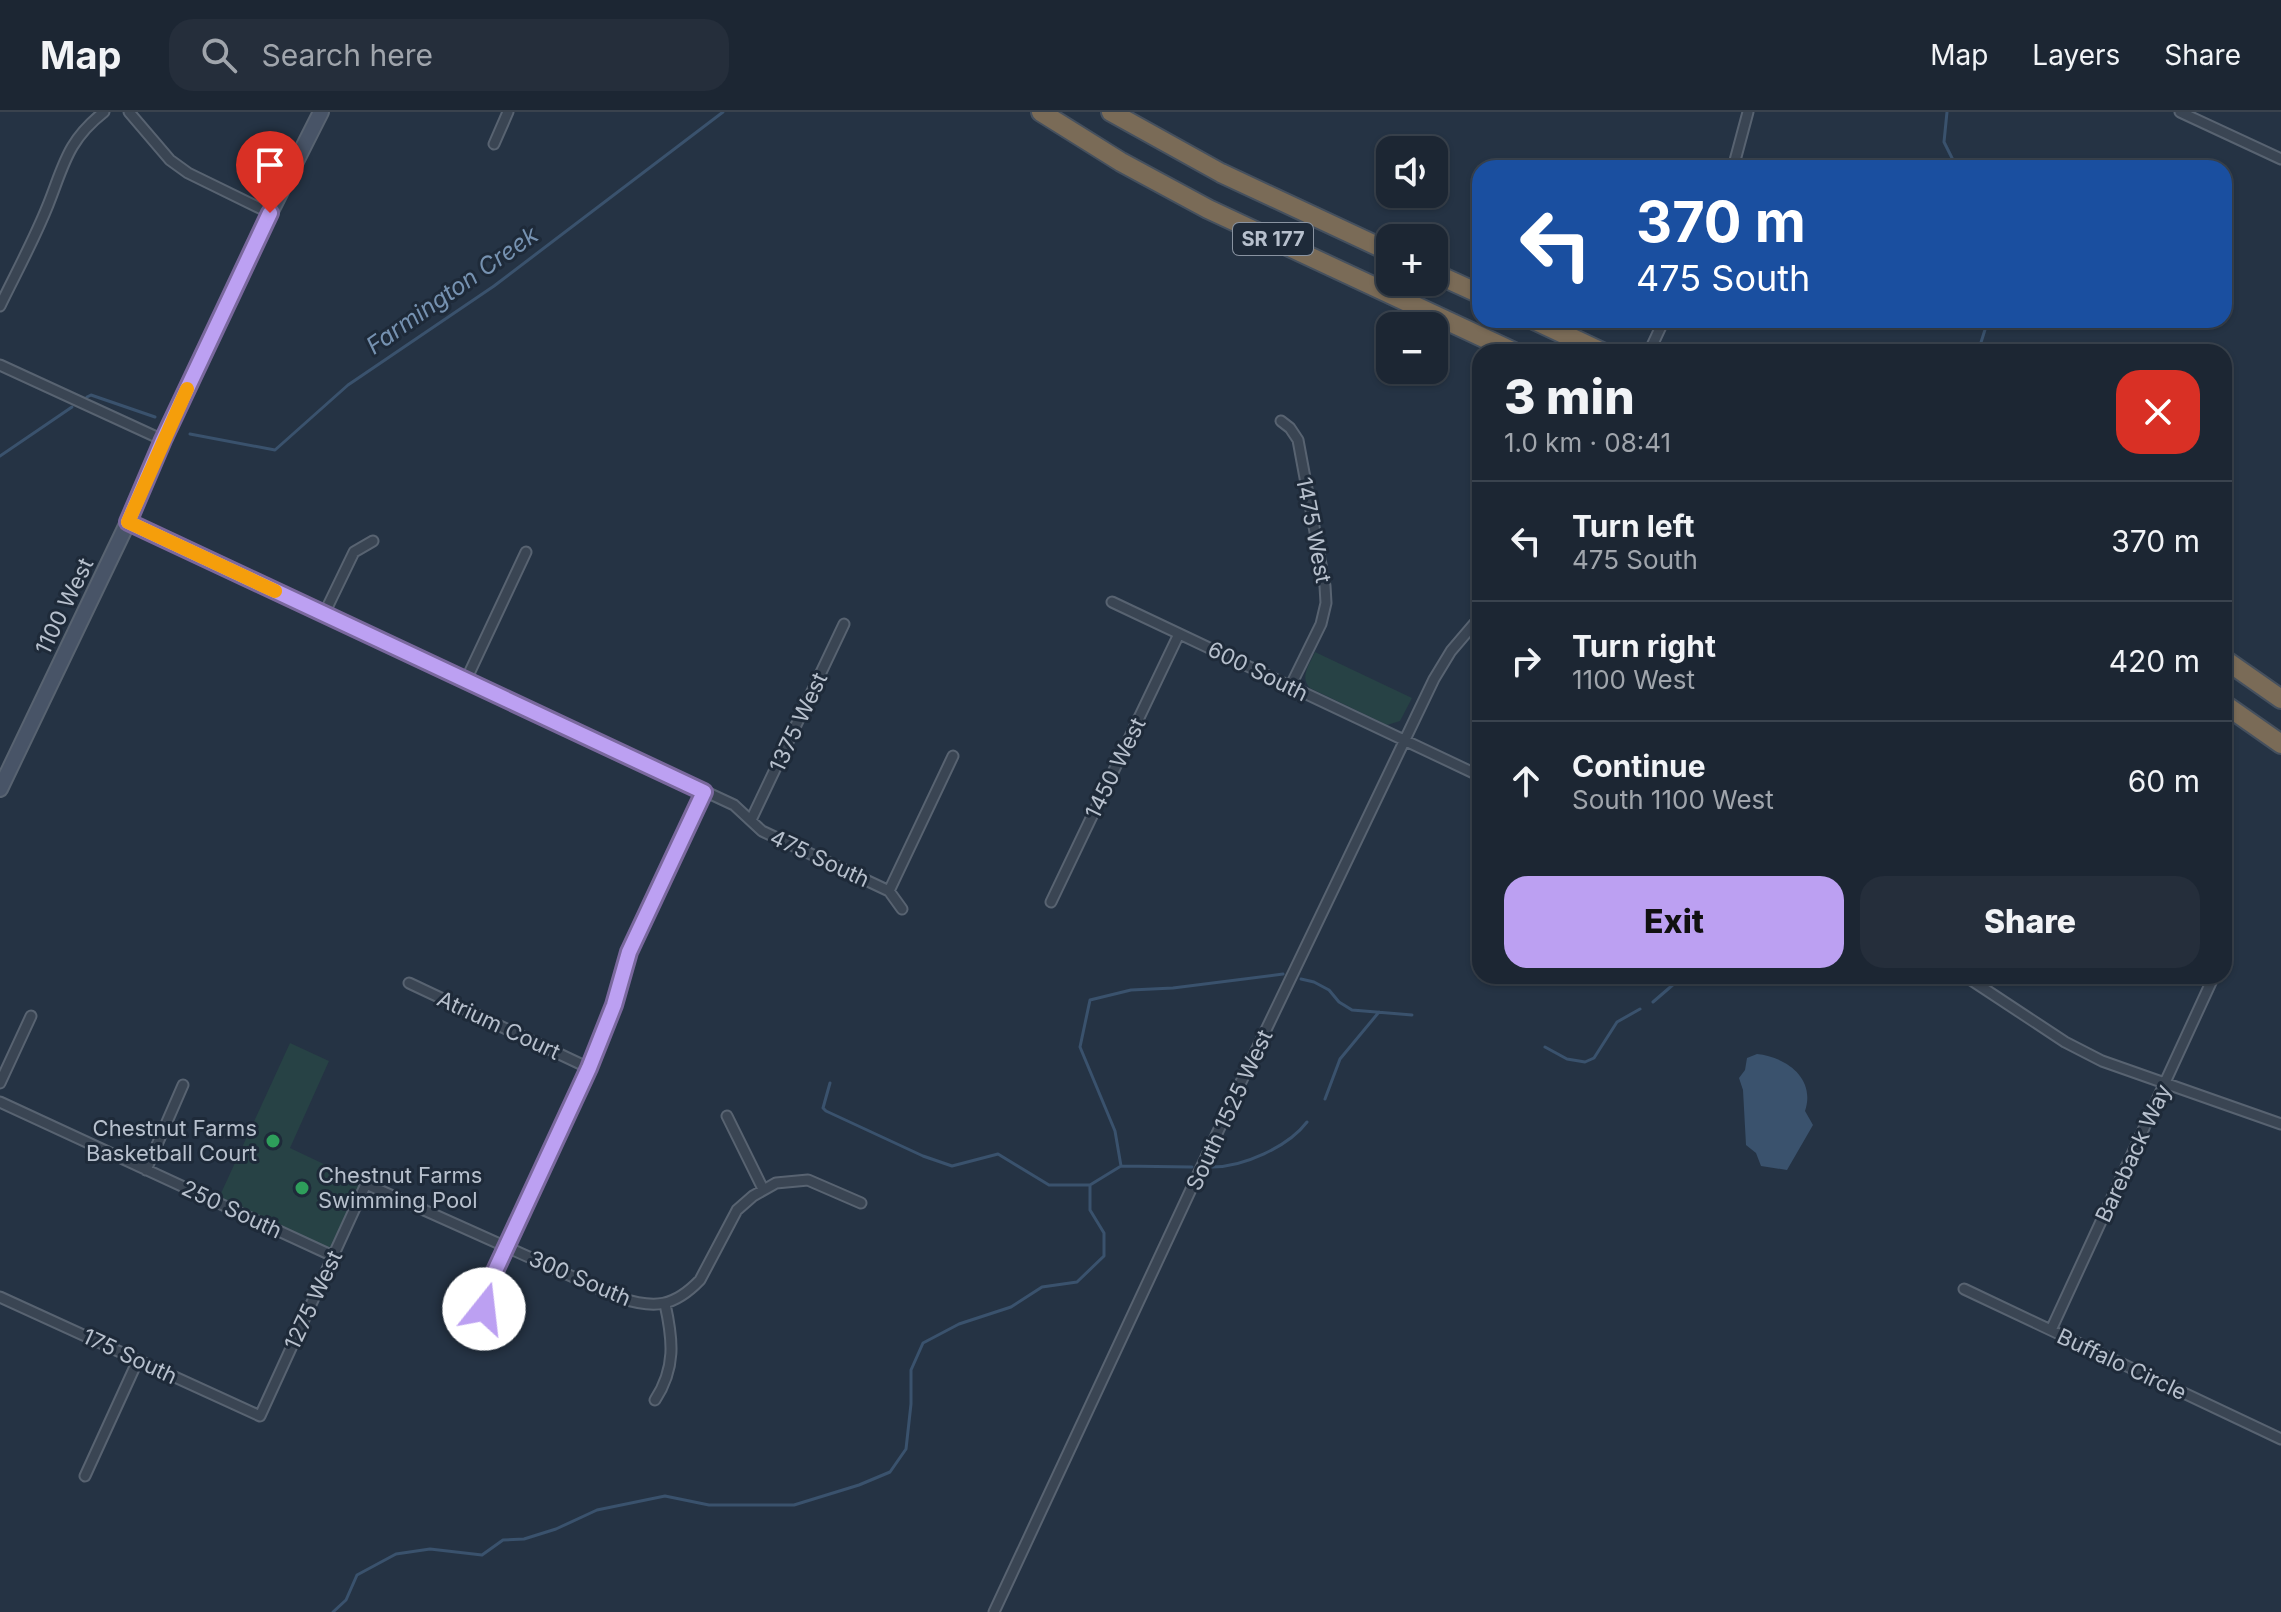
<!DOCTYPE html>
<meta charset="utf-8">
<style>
:root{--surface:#1c2633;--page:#252e3b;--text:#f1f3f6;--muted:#a0a5ac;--line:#3a434e;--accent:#bca0f2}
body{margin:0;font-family:Inter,sans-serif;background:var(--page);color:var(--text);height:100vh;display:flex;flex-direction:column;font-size:30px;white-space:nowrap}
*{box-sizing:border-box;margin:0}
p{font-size:26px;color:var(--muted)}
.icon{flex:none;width:44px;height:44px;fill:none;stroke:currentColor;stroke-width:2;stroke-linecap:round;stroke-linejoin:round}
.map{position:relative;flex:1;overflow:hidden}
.sheet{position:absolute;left:1472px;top:232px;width:760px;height:640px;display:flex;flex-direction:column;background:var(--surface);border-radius:24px;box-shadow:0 2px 6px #0004,0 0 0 2px var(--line)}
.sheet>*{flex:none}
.top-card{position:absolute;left:1472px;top:48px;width:760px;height:168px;border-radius:24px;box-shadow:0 2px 6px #0004,0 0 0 2px var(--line);background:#1a4fa0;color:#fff;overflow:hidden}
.controls{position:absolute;left:1376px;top:24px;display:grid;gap:16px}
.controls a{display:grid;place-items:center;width:72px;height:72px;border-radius:16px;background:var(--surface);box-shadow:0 2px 6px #0004,0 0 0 2px var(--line);font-size:40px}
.pin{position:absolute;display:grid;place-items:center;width:68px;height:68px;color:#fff;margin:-82px -34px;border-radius:50% 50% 50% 0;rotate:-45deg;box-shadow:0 0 8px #0007}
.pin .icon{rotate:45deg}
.me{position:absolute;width:88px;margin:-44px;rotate:16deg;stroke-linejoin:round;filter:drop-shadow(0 0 6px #0008)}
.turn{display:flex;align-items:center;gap:28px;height:168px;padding:0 32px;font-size:36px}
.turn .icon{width:104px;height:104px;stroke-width:2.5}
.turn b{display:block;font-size:56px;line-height:68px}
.round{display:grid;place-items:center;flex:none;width:84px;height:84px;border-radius:24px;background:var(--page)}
.headline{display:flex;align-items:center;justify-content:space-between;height:136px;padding:0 32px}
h1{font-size:48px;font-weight:800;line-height:60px}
.action{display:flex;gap:16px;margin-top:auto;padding:16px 32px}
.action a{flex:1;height:92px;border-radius:24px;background:var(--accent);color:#111;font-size:32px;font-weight:800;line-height:92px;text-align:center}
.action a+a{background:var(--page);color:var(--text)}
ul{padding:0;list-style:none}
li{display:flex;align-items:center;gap:24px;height:120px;padding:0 32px;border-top:2px solid var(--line)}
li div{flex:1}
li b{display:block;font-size:30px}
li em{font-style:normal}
header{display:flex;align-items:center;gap:48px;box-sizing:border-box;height:112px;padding:0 40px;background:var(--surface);border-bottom:2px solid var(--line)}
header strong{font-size:38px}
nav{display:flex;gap:44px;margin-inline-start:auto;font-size:28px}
.search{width:560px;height:72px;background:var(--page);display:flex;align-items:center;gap:20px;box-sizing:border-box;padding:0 28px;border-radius:24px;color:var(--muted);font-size:30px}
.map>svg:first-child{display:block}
</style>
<header>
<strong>Map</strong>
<div class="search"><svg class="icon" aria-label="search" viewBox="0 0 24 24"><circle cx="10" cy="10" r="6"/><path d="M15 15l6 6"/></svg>Search here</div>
<nav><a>Map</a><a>Layers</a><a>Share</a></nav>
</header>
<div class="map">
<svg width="2281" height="1500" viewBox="0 0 2281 1500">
<rect width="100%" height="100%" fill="#253344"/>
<path fill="#274245" d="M1315,540L1412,586L1400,609L1387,613L1310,576C1299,565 1310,552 1315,540Z
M290,931L329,949L290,1036L366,1072L333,1144L217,1090Z"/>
<path fill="#3a526d" d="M1757,942C1786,945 1816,966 1805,999L1813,1013L1787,1058L1761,1054L1756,1041L1746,1033L1743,978L1739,966L1745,958L1747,946Z"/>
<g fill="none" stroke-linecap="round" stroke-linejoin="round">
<path stroke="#3a526d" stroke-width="3" d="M1947,0L1944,30L1957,56
M1978,240L1988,208
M87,285L91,283L155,305
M190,322L275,338L348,273L494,174L723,0
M0,344L72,295
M1301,867L1314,870L1329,878L1339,890L1352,898L1412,903
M1653,890L1675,871
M1545,935L1567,947L1585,950L1594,946L1617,910L1640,897
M830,971L823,996L826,999L923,1044L952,1054L998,1042L1049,1073H1090
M1325,987L1340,947L1379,900
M1121,1054L1115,1019L1080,935L1090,888L1131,878L1173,876L1283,862
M1212,1055C1243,1055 1288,1035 1307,1010
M333,1500L346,1488L357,1463L396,1442L430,1437L482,1443L503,1428L524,1427L556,1417L597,1398L665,1384L709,1393H794L859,1373L890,1360L906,1337L911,1292V1258L923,1231L959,1212L1011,1195L1042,1175L1077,1170L1104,1144V1121L1090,1098V1073L1121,1054L1192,1055"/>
<g stroke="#586371" stroke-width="13">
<path id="street" d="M129,0L170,48L188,61L270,101
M2180,0L2281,47
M494,32L508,0
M1733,56L1748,0
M0,194C16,161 34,128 48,93C64,53 67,29 104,0
M1649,240L1664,208
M0,253L163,328
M1281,309L1290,316L1298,328L1325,474L1326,491L1321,512L1290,575
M128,410L734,693L762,719L889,779L902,797
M1112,490L1480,664
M324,502L354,440L373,429
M466,568L526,440
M751,708L844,512
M889,779L953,644
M1051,790L1179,522
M2224,843L2225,841
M1965,864L2065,930L2102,949L2281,1012
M409,871L589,956
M0,971L31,904
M0,990L333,1144
M727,1004L763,1077
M146,1058L183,973
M1964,1177L2281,1327
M0,1185L260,1304L366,1072L620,1186C655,1197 674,1195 700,1168L737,1098L753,1084L776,1071L808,1068L861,1091
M484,1213L487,1178L495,1159L589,956L614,893L629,840L704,680
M2051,1218L2214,864
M655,1288C676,1256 673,1228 665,1192
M85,1364L138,1248
M994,1500L1241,970L1434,567L1451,539L1480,505"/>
</g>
<g stroke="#586371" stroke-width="18">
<path id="secondary" d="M0,677L128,410L163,328L270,101L321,0"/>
</g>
<g stroke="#45505e" stroke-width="22">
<path id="highway" d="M1041,0L1121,50L1208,97L1514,240
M1111,0L1221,61L1390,140
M1434,161L1480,182
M1534,208L1602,240
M2224,547L2281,587
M2224,592L2281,632"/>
</g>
<use href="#street" stroke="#3a4553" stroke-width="9"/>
<use href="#secondary" stroke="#485467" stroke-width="14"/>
<use href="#highway" stroke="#7a6b57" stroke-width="18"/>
</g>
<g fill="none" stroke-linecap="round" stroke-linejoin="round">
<g stroke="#7a689d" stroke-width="20">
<path id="route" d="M270,101L163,328L128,410L704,680L629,840L614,893L589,956L495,1159L487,1178L484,1197"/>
</g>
<use href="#route" stroke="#bca0f2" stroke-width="14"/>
<path stroke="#f59e0b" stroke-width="14" d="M187,277L128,410L275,479"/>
</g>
<g fill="#2e9e5b" stroke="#1e2a39" stroke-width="3">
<circle cx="273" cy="1029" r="8"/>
<circle cx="302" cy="1076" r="8"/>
</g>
<g text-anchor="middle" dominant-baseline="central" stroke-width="6" stroke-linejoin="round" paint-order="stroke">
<rect fill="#1e2a39" stroke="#8993a1" stroke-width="2" x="1233" y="111" width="80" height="32" rx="6"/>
<g font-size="20" font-weight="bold" fill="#b7c0cd">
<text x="1273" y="127">SR 177</text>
</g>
<g font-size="22" fill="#b7c0cd" stroke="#1e2a39">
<text transform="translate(1314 418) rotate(79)">1475 West</text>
<text transform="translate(64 494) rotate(-64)">1100 West</text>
<text transform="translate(1258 559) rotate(26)">600 South</text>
<text transform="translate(798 610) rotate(-65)">1375 West</text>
<text transform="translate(1115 656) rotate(-64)">1450 West</text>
<text transform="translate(820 746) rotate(25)">475 South</text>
<text transform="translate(499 913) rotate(25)">Atrium Court</text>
<text transform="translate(1229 998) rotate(-65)">South 1525 West</text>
<text transform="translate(2133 1041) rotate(-65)">Bareback Way</text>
<text transform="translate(232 1097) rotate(25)">250 South</text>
<text transform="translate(580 1166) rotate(23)">300 South</text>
<text transform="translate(313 1188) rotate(-65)">1275 West</text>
<text transform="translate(130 1244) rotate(25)">175 South</text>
<text transform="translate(2122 1252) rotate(25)">Buffalo Circle</text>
</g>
<g font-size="22" fill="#b7c0cd" stroke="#1e2a39" text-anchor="end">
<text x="257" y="1016">Chestnut Farms<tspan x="257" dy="25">Basketball Court</tspan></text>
<text x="318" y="1063" text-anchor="start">Chestnut Farms<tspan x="318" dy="25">Swimming Pool</tspan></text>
</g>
<g font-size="24" font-style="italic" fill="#7692b1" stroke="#1e2a39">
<text transform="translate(452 178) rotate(-35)">Farmington Creek</text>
</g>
</g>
</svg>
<div class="controls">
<a><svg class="icon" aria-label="sound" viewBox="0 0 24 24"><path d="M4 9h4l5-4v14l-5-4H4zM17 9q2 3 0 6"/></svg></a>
<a>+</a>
<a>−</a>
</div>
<div class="pin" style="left:270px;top:101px;background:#d93025"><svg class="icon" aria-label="arrive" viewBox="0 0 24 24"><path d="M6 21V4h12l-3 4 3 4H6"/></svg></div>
<svg class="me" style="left:484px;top:1197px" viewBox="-20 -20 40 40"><circle r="19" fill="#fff"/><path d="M0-13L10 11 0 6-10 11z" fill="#bca0f2"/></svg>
<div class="top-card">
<div class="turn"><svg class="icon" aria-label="left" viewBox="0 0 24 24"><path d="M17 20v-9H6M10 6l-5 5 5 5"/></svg><div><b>370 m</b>475 South</div></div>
</div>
<section class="sheet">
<div class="headline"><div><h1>3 min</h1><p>1.0 km · 08:41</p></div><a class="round" style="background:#d93025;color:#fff"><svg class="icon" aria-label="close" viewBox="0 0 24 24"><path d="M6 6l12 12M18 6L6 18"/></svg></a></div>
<ul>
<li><svg class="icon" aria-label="left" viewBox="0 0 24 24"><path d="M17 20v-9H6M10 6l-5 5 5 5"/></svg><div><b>Turn left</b><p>475 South</p></div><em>370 m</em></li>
<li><svg class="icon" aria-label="right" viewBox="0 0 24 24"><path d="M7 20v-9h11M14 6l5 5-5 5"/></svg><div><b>Turn right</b><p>1100 West</p></div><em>420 m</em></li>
<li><svg class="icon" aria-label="ahead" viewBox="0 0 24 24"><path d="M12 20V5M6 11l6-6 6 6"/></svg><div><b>Continue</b><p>South 1100 West</p></div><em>60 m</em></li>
</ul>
<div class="action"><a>Exit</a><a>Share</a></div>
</section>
</div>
